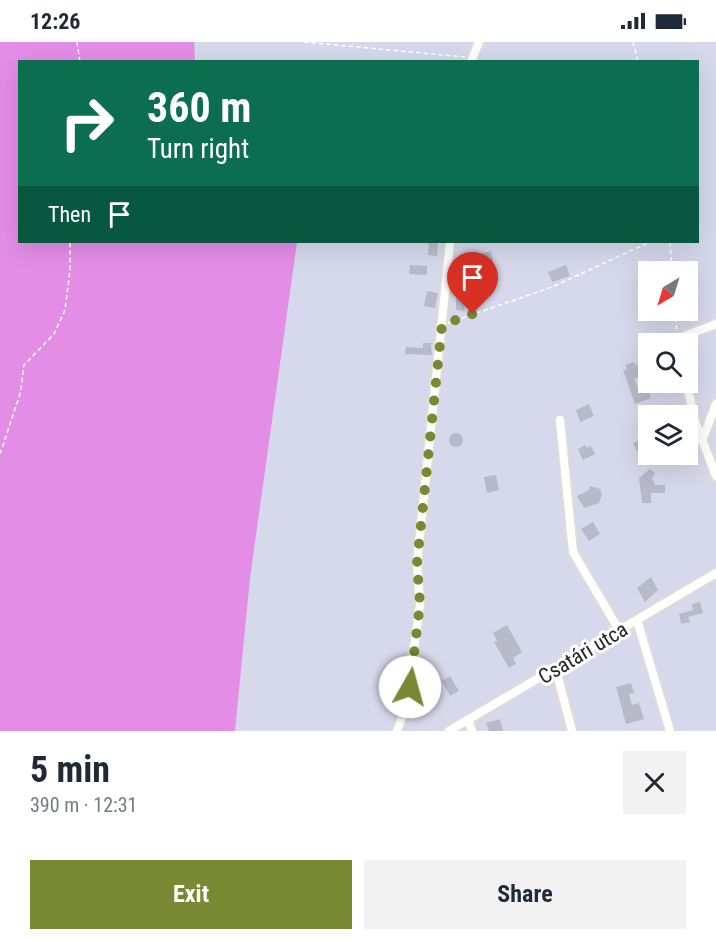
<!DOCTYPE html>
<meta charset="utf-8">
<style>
:root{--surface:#fff;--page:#f2f2f3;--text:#1f2937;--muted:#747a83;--accent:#798933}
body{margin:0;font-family:"Roboto Condensed",sans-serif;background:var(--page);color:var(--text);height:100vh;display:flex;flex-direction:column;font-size:22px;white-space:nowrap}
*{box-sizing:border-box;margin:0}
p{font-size:20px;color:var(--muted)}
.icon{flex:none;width:33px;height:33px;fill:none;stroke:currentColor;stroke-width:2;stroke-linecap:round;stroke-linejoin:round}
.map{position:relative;height:689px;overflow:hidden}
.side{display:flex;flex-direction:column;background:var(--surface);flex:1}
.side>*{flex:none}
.top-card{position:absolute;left:18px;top:18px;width:681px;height:183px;border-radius:0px;box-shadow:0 6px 24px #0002;background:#0b6e4f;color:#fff;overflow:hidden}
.needle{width:39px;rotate:218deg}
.controls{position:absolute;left:638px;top:219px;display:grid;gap:12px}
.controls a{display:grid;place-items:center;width:60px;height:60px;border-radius:0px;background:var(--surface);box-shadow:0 6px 24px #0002;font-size:30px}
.pin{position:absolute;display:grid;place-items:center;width:51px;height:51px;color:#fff;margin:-62px -26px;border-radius:50% 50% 50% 0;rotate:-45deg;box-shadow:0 0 6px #0007}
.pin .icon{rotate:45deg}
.me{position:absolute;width:66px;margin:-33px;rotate:7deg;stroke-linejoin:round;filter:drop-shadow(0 0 4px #0008)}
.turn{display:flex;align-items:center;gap:21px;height:126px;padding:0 30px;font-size:27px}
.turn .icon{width:78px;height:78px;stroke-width:2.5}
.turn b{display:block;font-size:42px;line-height:51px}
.then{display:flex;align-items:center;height:57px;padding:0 30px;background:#0003;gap:12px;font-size:22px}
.round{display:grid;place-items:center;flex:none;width:63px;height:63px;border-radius:0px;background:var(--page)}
.head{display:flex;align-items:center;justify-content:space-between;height:102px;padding:0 30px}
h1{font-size:36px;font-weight:700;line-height:45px}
.cta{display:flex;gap:12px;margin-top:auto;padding:12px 30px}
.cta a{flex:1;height:69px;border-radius:0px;background:var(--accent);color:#fff;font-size:24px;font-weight:700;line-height:69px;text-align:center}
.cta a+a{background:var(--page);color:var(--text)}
.status{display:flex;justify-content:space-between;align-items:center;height:42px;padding:0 30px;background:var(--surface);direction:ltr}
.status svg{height:16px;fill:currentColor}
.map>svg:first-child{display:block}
</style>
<div class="status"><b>12:26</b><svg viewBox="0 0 49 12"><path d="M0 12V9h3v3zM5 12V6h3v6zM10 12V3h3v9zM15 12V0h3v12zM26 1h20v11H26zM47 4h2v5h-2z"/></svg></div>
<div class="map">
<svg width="716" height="689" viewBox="0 0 716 689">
<rect width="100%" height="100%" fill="#d6d9eb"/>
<path fill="#e38de7" d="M0,0H194L195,19L20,20V200H297L250,536L235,689H0Z"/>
<path fill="#b8bac9" d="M429,200H438L437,214L428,213Z
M491,209L496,234L482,237L475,219L476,213Z
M410,223L427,224V233L409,232Z
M566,223L570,234L552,240L548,230Z
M427,249L438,251L435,266L424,264Z
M456,254L465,255L464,269L456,268Z
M423,301H431L432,313L405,312L406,305L423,306Z
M634,320L636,323L640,322L644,333L634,337L638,346L648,348L651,356L635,362L623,328L627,327L625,323Z
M589,362L594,374L580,380L576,368Z
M449 398a7 7 0 1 1 14 0a7 7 0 1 1-14 0Z
M648,394V411L640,415L633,401Z
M585,403L587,406L591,404L595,412L583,418L578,407Z
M650,427L655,431L652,436L655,443H665V451H651V461H642L639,436Z
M496,433L499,448L487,451L484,435Z
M590,444L600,447L602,452L599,461L584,466L577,454L589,448Z
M593,480L600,492L589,499L581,487Z
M651,535L658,548L645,560L637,546Z
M700,560L703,571L688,575L690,580L681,582L679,572L693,568L692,562Z
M507,583L522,610L513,616L516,622L509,626L494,600L497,599L493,591Z
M450,634L459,649L450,654L442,639Z
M631,641L634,651L629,652L632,663L639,661L644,677L626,682L616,645Z
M500,677L503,689H489L486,681Z"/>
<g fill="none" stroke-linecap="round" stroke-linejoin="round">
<g stroke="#dfe1cb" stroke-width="11">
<path id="minor" d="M471,20L479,0
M680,302L679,296L716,282
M686,340L696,382L716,434
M560,378L573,510L619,588
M702,399L716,362
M637,578L670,689
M556,628L572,689
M468,677L472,689
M397,689L406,664L420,562L417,521L450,200
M449,689L716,531"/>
</g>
<path stroke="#fff" stroke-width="1.5" stroke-dasharray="4.5 3" stroke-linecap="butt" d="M77,0L80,20
M304,0L465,15
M633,0L638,20
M670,200L672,230
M674,268L677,289
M448,281L552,245L650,200
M0,412L20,352L24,323L54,292L65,268L70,228V200"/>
<use href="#minor" stroke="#fff" stroke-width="8"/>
</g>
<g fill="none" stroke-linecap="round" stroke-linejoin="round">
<path stroke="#798933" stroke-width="10" stroke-dasharray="0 18" d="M410,645L420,562L417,521L442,283L473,272"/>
</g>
<g text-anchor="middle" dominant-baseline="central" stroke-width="6" stroke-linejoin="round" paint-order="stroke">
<g font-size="21" fill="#262626" stroke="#fff">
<text transform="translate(583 611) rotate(-31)">Csatári utca</text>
</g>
</g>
</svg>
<div class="controls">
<a><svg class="needle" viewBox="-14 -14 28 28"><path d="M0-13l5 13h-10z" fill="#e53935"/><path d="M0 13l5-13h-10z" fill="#747a83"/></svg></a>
<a><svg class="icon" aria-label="search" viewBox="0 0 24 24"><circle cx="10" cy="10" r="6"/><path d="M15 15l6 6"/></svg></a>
<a><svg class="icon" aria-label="layers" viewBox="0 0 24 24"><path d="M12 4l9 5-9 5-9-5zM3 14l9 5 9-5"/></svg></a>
</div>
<div class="pin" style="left:473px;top:272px;background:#d93025"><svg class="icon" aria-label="arrive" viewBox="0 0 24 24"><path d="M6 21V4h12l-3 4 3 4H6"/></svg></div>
<svg class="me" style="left:410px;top:645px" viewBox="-20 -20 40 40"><circle r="19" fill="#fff"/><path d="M0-13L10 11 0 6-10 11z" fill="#798933"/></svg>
<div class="top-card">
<div class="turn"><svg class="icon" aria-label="right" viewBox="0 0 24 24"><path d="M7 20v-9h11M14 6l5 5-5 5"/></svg><div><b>360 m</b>Turn right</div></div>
<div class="then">Then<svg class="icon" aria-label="arrive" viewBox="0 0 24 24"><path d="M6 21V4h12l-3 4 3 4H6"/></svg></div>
</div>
</div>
<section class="side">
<div class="head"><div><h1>5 min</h1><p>390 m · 12:31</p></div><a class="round"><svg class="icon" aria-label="close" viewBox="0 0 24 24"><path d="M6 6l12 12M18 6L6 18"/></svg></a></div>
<div class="cta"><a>Exit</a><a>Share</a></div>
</section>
